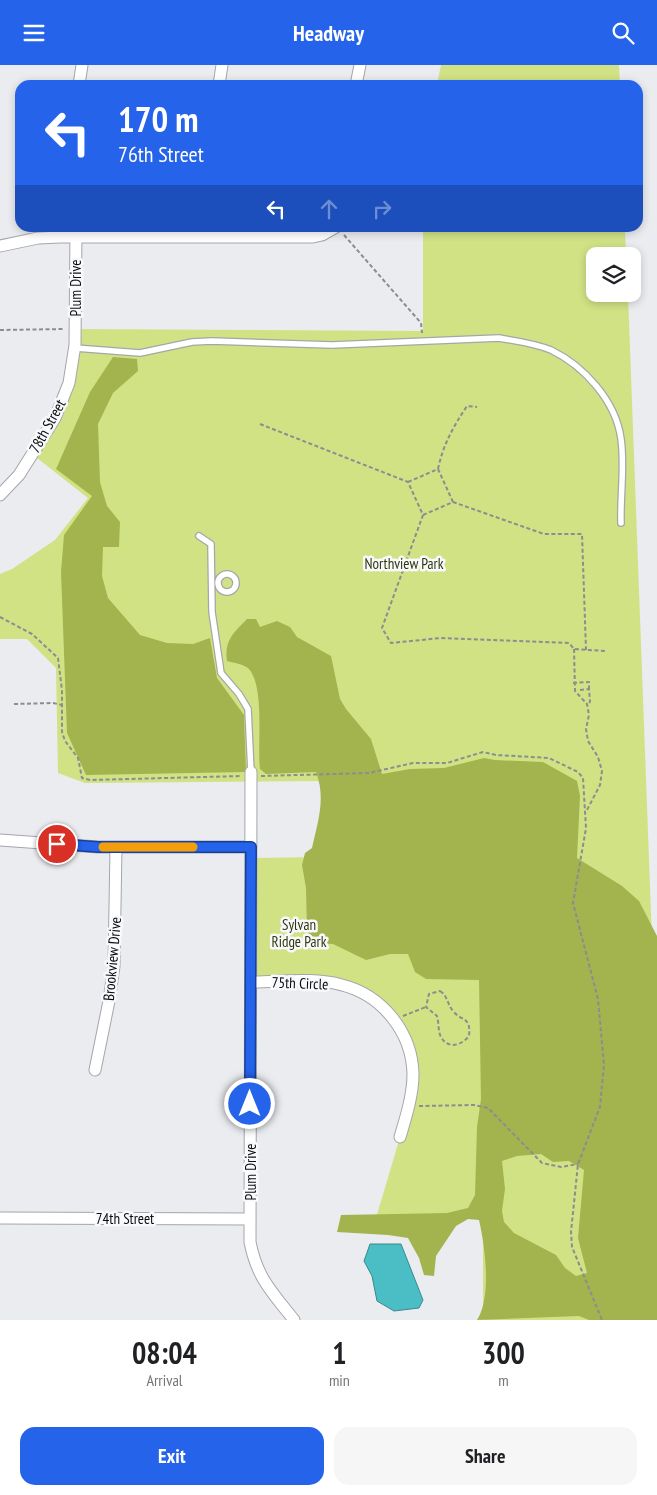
<!DOCTYPE html>
<style>
:root{--surface:#fff;--page:#f6f6f6;--text:#202124;--muted:#757577;--accent:#2563eb}
body{margin:0;font-family:"PT Sans Narrow",sans-serif;background:var(--page);color:var(--text);height:100vh;display:flex;flex-direction:column;font-size:19px;white-space:nowrap}
*{box-sizing:border-box;margin:0}
p{font-size:16px;color:var(--muted)}
.icon{flex:none;width:28px;height:28px;fill:none;stroke:currentColor;stroke-width:2;stroke-linecap:round;stroke-linejoin:round}
.map{position:relative;height:1255px;overflow:hidden}
.details{display:flex;flex-direction:column;background:var(--surface);flex:1}
.details>*{flex:none}
.banner{position:absolute;left:15px;top:15px;width:628px;height:152px;border-radius:15px;box-shadow:0 2px 8px #0003;background:#2563eb;color:#fff;overflow:hidden}
.tools{position:absolute;left:586px;top:182px;display:grid;gap:10px}
.tools a{display:grid;place-items:center;width:55px;height:55px;border-radius:10px;background:var(--surface);box-shadow:0 2px 8px #0003;font-size:25px}
.pin{position:absolute;display:grid;place-items:center;width:42px;height:42px;color:#fff;margin:-21px;border:2px solid #fff;border-radius:50%;box-shadow:0 1px 5px #0007}
.me{position:absolute;width:55px;margin:-28px;rotate:0deg;stroke-linejoin:round;filter:drop-shadow(0 0 4px #0008)}
.turn{display:flex;align-items:center;gap:18px;height:105px;padding:0 20px;font-size:22px}
.turn .icon{width:65px;height:65px;stroke-width:2.5}
.turn b{display:block;font-size:35px;line-height:42px}
.lanes{display:flex;align-items:center;height:48px;padding:0 20px;background:#0003;justify-content:center;gap:25px;direction:ltr}
.lanes .off{opacity:.35}
.eta{display:flex;justify-content:space-evenly;align-items:center;height:85px;text-align:center}
.eta b{font-size:30px;font-weight:700;line-height:35px}
.button{display:flex;gap:10px;margin-top:auto;padding:10px 20px}
.button a{flex:1;height:58px;border-radius:15px;background:var(--accent);color:#fff;font-size:20px;font-weight:700;line-height:58px;text-align:center}
.button a+a{background:var(--page);color:var(--text)}
header{display:flex;justify-content:space-between;align-items:center;height:65px;padding:0 20px;background:var(--accent);color:#fff;font-size:22px;font-weight:700}
.map>svg:first-child{display:block}
</style>
<header><svg class="icon" aria-label="menu" viewBox="0 0 24 24"><path d="M4 6h16M4 12h16M4 18h16"/></svg>Headway<svg class="icon" aria-label="search" viewBox="0 0 24 24"><circle cx="10" cy="10" r="6"/><path d="M15 15l6 6"/></svg></header>
<div class="map">
<svg width="657" height="1255" viewBox="0 0 657 1255">
<rect width="100%" height="100%" fill="#eaecef"/>
<path fill="#d1e285" d="M441,0H619L620,20H437Z
M423,163H625L626,191H595V229H628L657,1010V1255H483V1153H376L400,1072L413,1008L392,952L342,920L251,917V793L324,792V716L85,718L58,708L56,603L27,574H0V509L12,504L55,475L88,433L32,389L63,336L75,264L423,266Z"/>
<path fill="#a3b34e" fill-rule="evenodd" d="M113,292L137,294L138,306L113,328L98,359L100,417L107,441L120,457L119,482H103L102,511L108,533L140,570L167,578L193,579L210,573L217,613L244,650L246,707L86,710L67,668L61,507L64,470L92,431L56,404L90,327Z
M247,554H256L260,562L277,556L290,562L297,572L331,591L340,634L346,644L371,674L382,709L410,704L444,703L484,693L495,695L543,697L577,716L580,731L577,793L622,821L639,836L657,871V1255H589L579,1251L477,1255C492,1232 485,1181 479,1155L468,1154L456,1161L436,1191L434,1211L424,1210L419,1193L408,1173L388,1170L337,1167L341,1150L447,1148L468,1143L475,1130L477,1062L481,1034L479,915L426,914L415,907L408,889H390L366,895L333,879L315,878L307,866L306,823L302,800L305,788L312,783C318,756 326,733 316,707L266,709L260,704C257,679 265,623 249,604C244,599 234,598 227,596C224,576 233,568 247,554ZM541,1089L553,1097L569,1096L584,1105L578,1173L587,1208L576,1211L565,1203L556,1190L514,1168L504,1157L502,1146L505,1124L502,1096L517,1091Z"/>
<path fill="#4bbec5" stroke="#38898e" d="M370,1179H401L423,1235L419,1243L394,1246L377,1236L372,1211L364,1196Z"/>
<g fill="none" stroke-linecap="round" stroke-linejoin="round">
<g stroke="#a4a6a9" stroke-width="8">
<path id="service" d="M75,283L140,288L192,277L212,276L332,280L499,273C516,276 534,278 551,285C584,301 616,336 621,374C625,402 620,430 621,458
M199,471L211,479L212,547L221,608L239,629L248,644L251,707
M218 518a9 9 0 1 1 18 0a9 9 0 1 1-18 0Z"/>
</g>
<g stroke="#a4a6a9" stroke-width="13">
<path id="minor" d="M79,20L82,0
M219,20L222,0
M356,20L360,0
M0,181L38,173L60,172H313L322,170L336,162
M0,430L19,410L55,353L69,318L75,280L76,162
M251,707L250,1177C257,1213 272,1227 294,1255
M0,775L98,782H251
M251,917C280,917 313,912 342,920C382,930 412,967 413,1009C413,1030 406,1052 400,1072
M95,1005L109,936L114,901L116,782
M0,1153L250,1154"/>
</g>
<path stroke="#8b8d8f" stroke-width="2" stroke-dasharray="4 2.5" stroke-linecap="butt" d="M344,170L421,258L422,268
M0,265L65,264
M260,359L408,417L423,450L382,563L391,578L441,573L569,578L574,584L605,586
M438,404C443,380 453,362 467,341L477,342
M408,417L438,404L453,437
M423,450L453,437L544,469H582L586,585
M0,552L32,569L58,593L62,625V667L65,676L78,693L82,713L90,715L242,711
M574,584L575,626L587,639L589,650L586,664L588,676L598,692L602,706L600,720L586,747
M573,618L589,617V624
M580,625L589,624L590,637L587,639
M14,639L53,638L62,640
M261,711L369,708L413,698H447L483,687L496,690L549,693L578,707L583,713L586,763L573,838L598,934L604,1000L600,1042L578,1099L571,1167L572,1182L602,1255
M440,926C448,931 447,939 453,946C462,957 471,951 469,971C462,980 448,985 441,972C438,967 439,958 437,951L426,942L429,929Z
M403,951L426,942
M419,1041L474,1040L488,1043L542,1098L561,1102L578,1099"/>
<use href="#service" stroke="#fff" stroke-width="5.5"/>
<use href="#minor" stroke="#fff" stroke-width="11"/>
</g>
<g fill="none" stroke-linecap="round" stroke-linejoin="round">
<g stroke="#184099" stroke-width="12">
<path id="route" d="M57,779L98,782H251L250,1039"/>
</g>
<use href="#route" stroke="#2563eb" stroke-width="9"/>
<path stroke="#f59e0b" stroke-width="9" d="M103,782H193"/>
</g>
<g text-anchor="middle" dominant-baseline="central" stroke-width="5" stroke-linejoin="round" paint-order="stroke">
<g font-size="15" fill="#0c0c0d" stroke="#f7f9fc">
<text transform="translate(75 223) rotate(-90)">Plum Drive</text>
<text transform="translate(47 361) rotate(-61)">78th Street</text>
<text transform="translate(112 894) rotate(-85)">Brookview Drive</text>
<text transform="translate(300 918) rotate(2)">75th Circle</text>
<text transform="translate(250 1107) rotate(-90)">Plum Drive</text>
<text x="125" y="1153">74th Street</text>
</g>
<g font-size="15" fill="#31380d" stroke="#f7f9fc">
<text x="404" y="498">Northview Park</text>
<text x="299" y="859">Sylvan<tspan x="299" dy="17">Ridge Park</tspan></text>
</g>
</g>
</svg>
<div class="tools">
<a><svg class="icon" aria-label="layers" viewBox="0 0 24 24"><path d="M12 4l9 5-9 5-9-5zM3 14l9 5 9-5"/></svg></a>
</div>
<div class="pin" style="left:57px;top:779px;background:#d93025"><svg class="icon" aria-label="arrive" viewBox="0 0 24 24"><path d="M6 21V4h12l-3 4 3 4H6"/></svg></div>
<svg class="me" style="left:250px;top:1039px" viewBox="-20 -20 40 40"><circle r="17" fill="#2563eb" stroke="#fff" stroke-width="3"/><path d="M0-11L8 9 0 5-8 9z" fill="#fff"/></svg>
<div class="banner">
<div class="turn"><svg class="icon" aria-label="left" viewBox="0 0 24 24"><path d="M17 20v-9H6M10 6l-5 5 5 5"/></svg><div><b>170 m</b>76th Street</div></div>
<div class="lanes"><svg class="icon" aria-label="left" viewBox="0 0 24 24"><path d="M17 20v-9H6M10 6l-5 5 5 5"/></svg><svg class="icon off" aria-label="ahead" viewBox="0 0 24 24"><path d="M12 20V5M6 11l6-6 6 6"/></svg><svg class="icon off" aria-label="right" viewBox="0 0 24 24"><path d="M7 20v-9h11M14 6l5 5-5 5"/></svg></div>
</div>
</div>
<section class="details">
<div class="eta">
<div><b>08:04</b><p>Arrival</p></div>
<div><b>1</b><p>min</p></div>
<div><b>300</b><p>m</p></div>
</div>
<div class="button"><a>Exit</a><a>Share</a></div>
</section>
